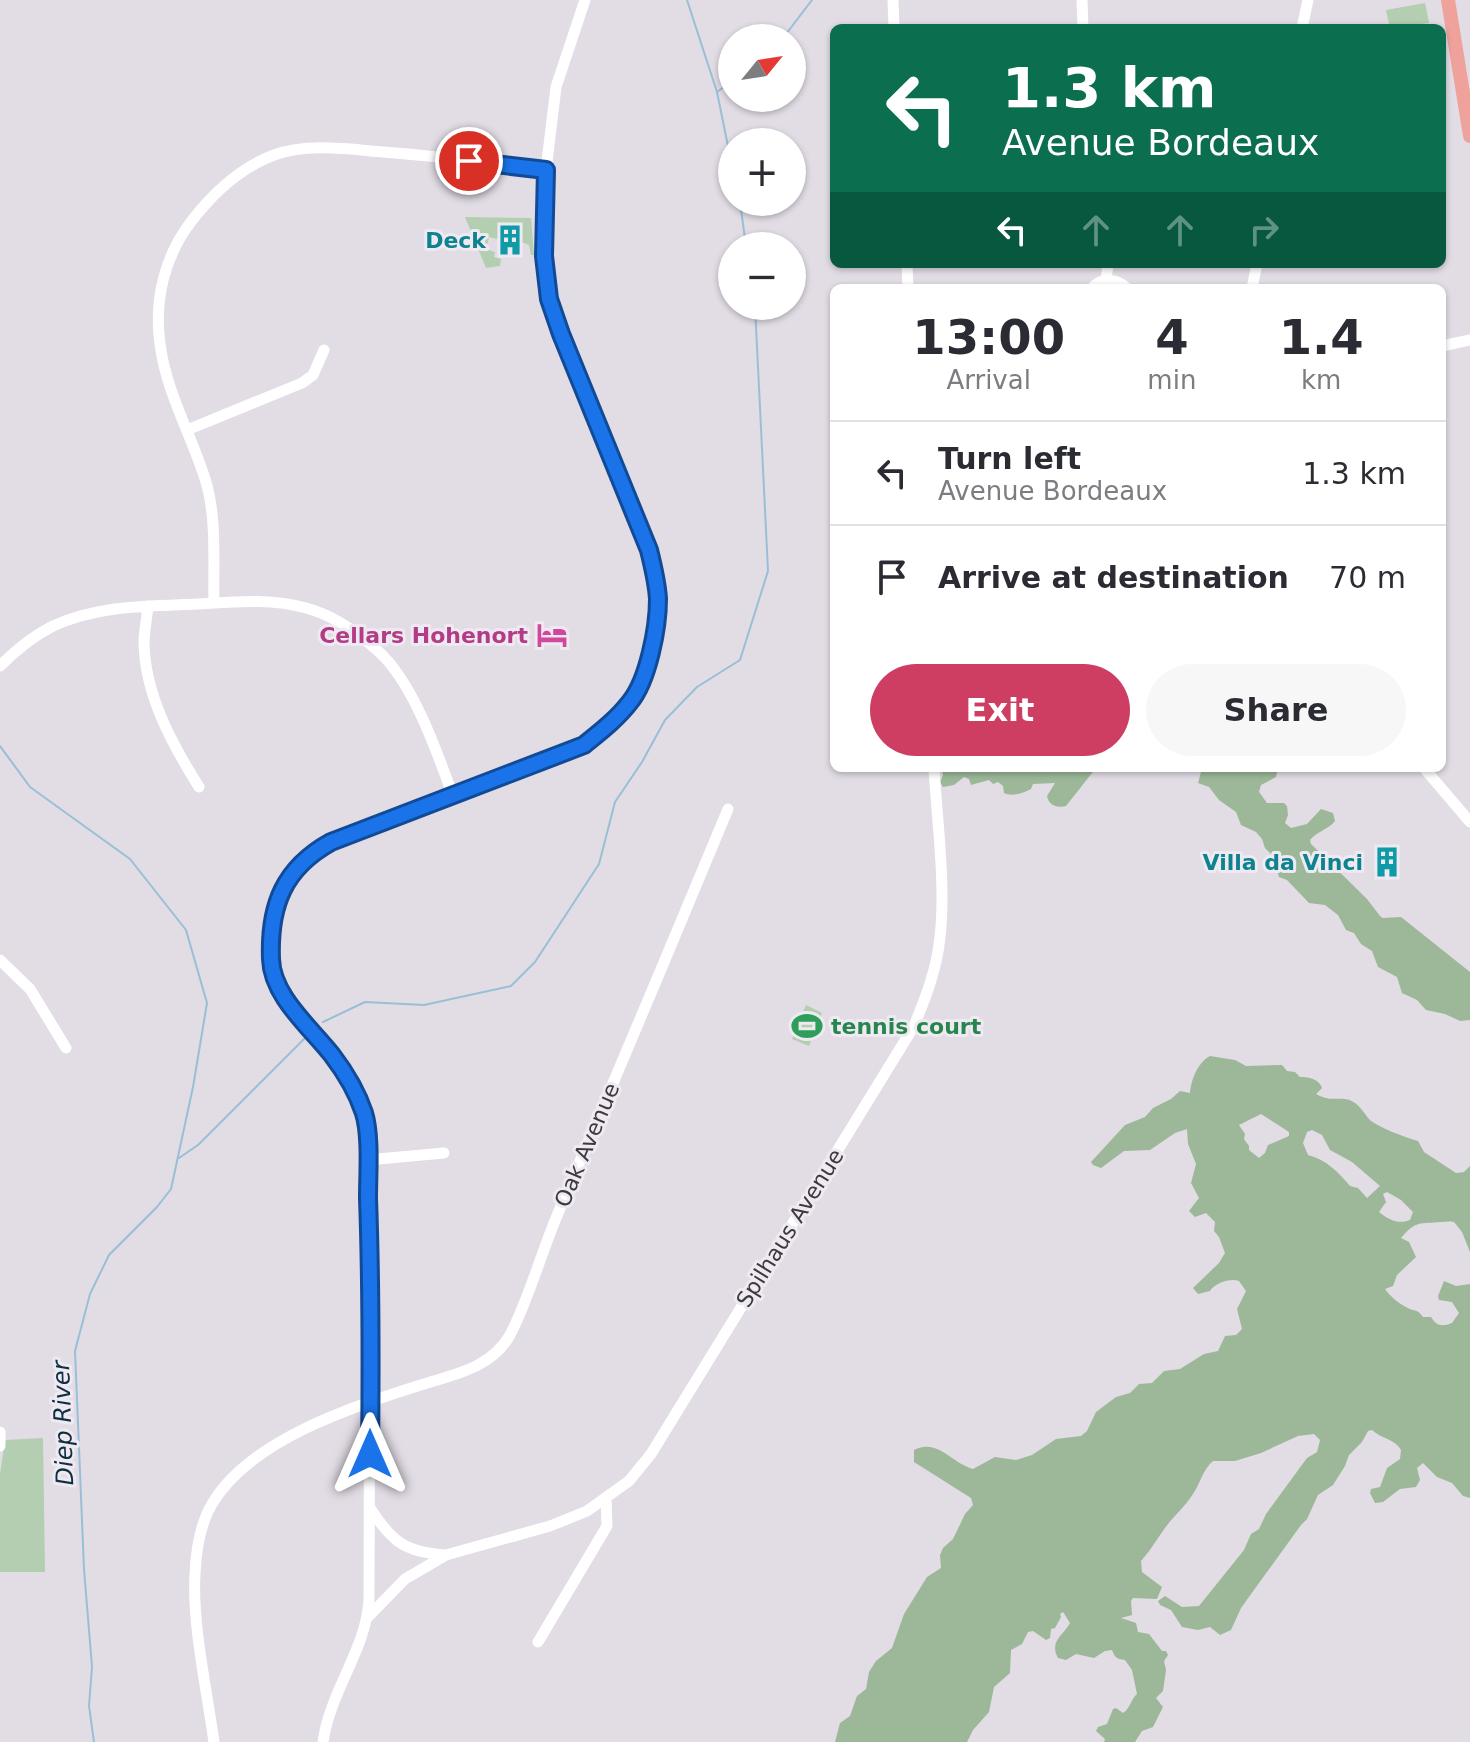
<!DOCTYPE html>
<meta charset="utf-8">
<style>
:root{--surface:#fff;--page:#f7f7f7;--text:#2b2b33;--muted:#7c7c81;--line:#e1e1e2;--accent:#ce3e63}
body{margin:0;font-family:"DejaVu Sans",sans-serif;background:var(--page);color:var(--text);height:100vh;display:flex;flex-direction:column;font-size:30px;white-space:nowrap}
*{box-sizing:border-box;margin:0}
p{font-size:26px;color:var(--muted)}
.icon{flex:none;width:44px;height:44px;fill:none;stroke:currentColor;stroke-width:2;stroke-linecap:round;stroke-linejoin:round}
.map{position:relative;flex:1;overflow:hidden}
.details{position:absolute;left:830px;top:284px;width:616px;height:488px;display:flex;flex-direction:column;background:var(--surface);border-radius:12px;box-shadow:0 2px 6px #0004}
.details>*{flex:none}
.hud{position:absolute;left:830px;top:24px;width:616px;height:244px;border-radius:12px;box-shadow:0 2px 6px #0004;background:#0b6e4f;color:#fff;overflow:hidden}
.needle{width:52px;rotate:60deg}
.tools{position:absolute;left:718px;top:24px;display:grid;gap:16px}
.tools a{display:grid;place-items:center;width:88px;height:88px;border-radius:50%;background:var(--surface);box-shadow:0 2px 6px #0004;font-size:40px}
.pin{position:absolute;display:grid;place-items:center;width:68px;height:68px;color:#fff;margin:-34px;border:4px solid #fff;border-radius:50%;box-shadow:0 2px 8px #0007}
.me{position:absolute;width:88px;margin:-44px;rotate:0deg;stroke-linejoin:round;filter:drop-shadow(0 0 6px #0008)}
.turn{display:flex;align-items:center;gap:28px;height:168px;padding:0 40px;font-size:36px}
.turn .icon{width:104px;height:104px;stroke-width:2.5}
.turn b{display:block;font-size:56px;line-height:68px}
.lanes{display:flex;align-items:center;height:76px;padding:0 40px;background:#0003;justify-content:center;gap:40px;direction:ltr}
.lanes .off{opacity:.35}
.eta{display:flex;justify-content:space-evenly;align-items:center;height:136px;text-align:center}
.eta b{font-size:48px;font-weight:800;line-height:56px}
.cta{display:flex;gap:16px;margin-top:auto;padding:16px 40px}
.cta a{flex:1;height:92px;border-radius:48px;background:var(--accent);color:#fff;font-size:32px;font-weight:800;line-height:92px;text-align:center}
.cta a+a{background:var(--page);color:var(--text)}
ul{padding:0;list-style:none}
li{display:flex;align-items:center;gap:24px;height:104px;padding:0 40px;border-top:2px solid var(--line)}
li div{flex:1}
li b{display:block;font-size:30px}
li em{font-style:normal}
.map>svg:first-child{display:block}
</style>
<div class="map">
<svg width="1470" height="1742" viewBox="0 0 1470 1742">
<rect width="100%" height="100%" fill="#e2dce5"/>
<path fill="#b3ceb0" d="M1425,3L1429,23L1390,28L1386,10Z
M465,217L531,218L534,255H531L529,245L499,233L497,239L489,237L486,249L495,252L494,257L501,259L500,266L486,268Z
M806,1005L822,1013L809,1046L792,1039Z
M43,1438L45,1572H0V1474L5,1440Z"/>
<path fill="#9cb899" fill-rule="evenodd" d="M942,768H1055L1057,770L1060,768H1096L1066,806C1057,808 1049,806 1047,796L1055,783L1033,784L1031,789C1023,793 1012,797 1004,793L1003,786L998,782L993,784L989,780L971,785L969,779L964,777L954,785L943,787L940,782L943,775Z
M1197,768H1278L1276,777L1261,785L1259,792L1267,803H1284L1287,806L1288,815L1285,823L1291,828L1307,824L1321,809L1333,813L1335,821C1328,830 1317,831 1310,840L1311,844L1367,899L1380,916L1383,918L1401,917L1470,972V1020L1460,1021L1445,1014L1426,1010L1417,1000L1402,993L1397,977L1378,967L1372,951L1361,944L1354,933L1346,930L1338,915L1325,905L1309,903L1287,880L1279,877L1273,856L1265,848L1262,839L1256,832L1241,825L1236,812L1219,800L1209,787L1198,783L1201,772Z
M1210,1056L1235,1060L1246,1066L1282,1065L1287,1071L1295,1072L1300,1077C1309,1077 1319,1079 1322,1088L1316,1094C1329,1101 1334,1098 1345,1099C1356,1100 1363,1111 1368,1118C1374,1126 1407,1138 1418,1141L1424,1152L1456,1173L1464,1172L1470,1166V1252L1462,1232L1454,1222C1449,1221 1445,1222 1441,1222C1420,1224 1416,1220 1401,1238L1409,1242L1416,1257L1397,1275L1393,1286L1385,1289C1389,1295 1399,1304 1406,1307C1414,1312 1417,1308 1423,1317H1431C1437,1326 1441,1327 1452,1323L1459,1313L1452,1302L1439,1300L1438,1296L1444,1281L1456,1286L1470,1284V1498L1463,1496L1452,1483L1437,1477L1423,1463L1417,1468L1420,1480L1416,1487L1400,1489L1383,1502L1375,1503L1370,1493L1371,1489L1380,1487L1387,1468L1400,1459L1401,1450C1395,1439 1382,1439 1372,1430L1368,1431L1362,1442L1349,1455L1345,1466L1333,1485L1318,1495L1307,1519L1301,1525L1241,1608L1231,1630L1220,1635L1210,1627L1198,1630L1182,1627L1171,1610L1160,1605L1158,1601L1165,1596L1182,1607L1199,1606L1244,1550L1251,1534L1259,1529L1266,1514L1307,1458L1317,1452L1320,1440L1314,1434L1298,1436L1261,1453L1235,1461H1213C1203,1469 1200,1484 1193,1494C1186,1505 1176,1514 1168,1524C1158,1537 1151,1550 1141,1561L1142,1572L1162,1587L1157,1599L1133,1598L1131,1601L1132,1615L1121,1618L1136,1623L1138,1632L1149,1634L1162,1651H1166L1168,1655L1164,1661L1166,1670L1163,1691L1156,1698L1163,1707L1153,1727L1142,1731L1135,1742H1104L1105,1739L1096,1731L1098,1727L1107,1724L1113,1709L1116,1708L1123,1713C1130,1709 1131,1699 1137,1694L1132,1670L1125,1660C1117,1659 1115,1658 1112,1650L1105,1651L1094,1658L1076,1654L1066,1660L1058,1658C1049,1641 1063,1636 1070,1623L1063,1612L1060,1614L1061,1617L1055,1628L1051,1629L1050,1638L1046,1640L1033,1631L1028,1632L1022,1644L1011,1650L1010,1673L994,1687L989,1712L973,1730L967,1742H835L840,1723L850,1716L857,1696L866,1689L869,1672L876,1661L892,1648L904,1614L927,1577L941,1568L940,1555L943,1548L953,1539L965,1514L973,1505L971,1498L914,1462V1450C938,1438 951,1463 973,1469L995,1457L1016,1460L1032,1455L1056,1439L1081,1436L1087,1431L1096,1412L1116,1397L1130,1393L1139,1384L1152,1383L1164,1371L1180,1369L1204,1354L1218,1351L1225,1336L1236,1335L1242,1329L1237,1309L1246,1291L1239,1281C1230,1278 1215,1283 1210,1291L1198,1294L1193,1288L1219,1263L1225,1253L1219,1237L1214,1231L1215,1222L1206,1213L1195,1217L1189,1211L1199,1198L1191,1183L1196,1164L1188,1144L1187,1129L1175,1133L1150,1150L1124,1151L1101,1168L1093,1165L1091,1162L1125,1125L1145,1117L1153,1108L1171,1099L1180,1091L1190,1093C1191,1081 1197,1063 1210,1056ZM1261,1114L1289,1132V1136L1268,1145L1265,1153L1259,1158L1249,1150V1146L1244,1139L1245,1134L1239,1125ZM1312,1130L1322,1135L1330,1150L1352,1162L1380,1186L1367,1198L1358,1188L1350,1186C1338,1172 1327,1160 1308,1155L1303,1143L1307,1132ZM1387,1192L1401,1200L1413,1212L1410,1220C1397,1225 1388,1219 1379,1212L1386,1202L1383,1194Z"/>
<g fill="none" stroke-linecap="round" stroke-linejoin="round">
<path stroke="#99bfd7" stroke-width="2" d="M687,0L717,92
M783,38L812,0
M732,81L717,92L732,166
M740,202L746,246
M0,746L30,787L130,859L186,930L207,1003L193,1087L171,1189L157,1207L109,1255L90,1294L75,1351L84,1569L92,1667L89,1706L94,1742
M323,1022L365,1002L424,1005L511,986L535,962L599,864L615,802L642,762L665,720L697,687L740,660L768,571L755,306
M179,1158L198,1145L305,1038"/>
<path stroke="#fff" stroke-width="11" d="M893,0L894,28
M1082,0L1083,28
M1302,28L1308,0
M907,264L908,288
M1106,280L1108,264
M1092,288C1103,277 1116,278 1127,288
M1252,288L1257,264
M1442,346L1470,340
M187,430L302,383L313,375L324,350
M214,603C213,564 217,519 206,482C192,436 166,392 160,344C154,301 164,258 190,223C212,194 239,168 274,155C308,143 347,149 383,152C437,156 492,163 546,170
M148,606C147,618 144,631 144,643C145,695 172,744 199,787
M0,666C16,650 33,636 53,626C98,605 149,606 197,604C233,602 270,598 306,608C333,615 357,632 378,651C413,682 437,752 453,796
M1424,768L1470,822
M0,960L30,989L66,1048
M367,1160L444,1153
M0,1432V1446
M370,1508C392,1542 405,1552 445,1555
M368,1617L405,1579L446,1555L550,1526L587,1511L629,1481L651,1454L914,1026C926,997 937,968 940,937C946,886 937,820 934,768
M538,1642L607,1526L606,1498
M214,1742C207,1691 192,1624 195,1574C196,1551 200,1524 212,1504C250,1439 355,1406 424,1384C456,1374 492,1367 510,1335C529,1299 542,1250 559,1211C616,1078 672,943 728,809
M323,1742C330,1691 366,1650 369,1600L370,1253L365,1117L354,1089L343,1072L277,984C264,950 272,897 295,868C305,856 317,849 331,842L584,745C600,732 617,719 630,702C638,692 642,680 645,668C659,627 659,591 649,550L561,334L549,299L544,256L546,170L556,87L585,0"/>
<path stroke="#eea29b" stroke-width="14" d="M1448,0L1470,136"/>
</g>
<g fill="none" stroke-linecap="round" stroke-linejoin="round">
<g stroke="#114b97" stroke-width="20">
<path id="route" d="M370,1454C371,1369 371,1283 368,1198C368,1173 371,1136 364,1113C357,1092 345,1072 332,1055C310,1027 272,996 271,959C269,905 284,868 331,842L584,745C600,732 617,719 630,702C648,680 658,628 658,599C657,582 653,566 649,550L561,334L549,299L544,256L546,170L469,161"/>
</g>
<use href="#route" stroke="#1a73e8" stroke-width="14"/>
</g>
<defs>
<g id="building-bare" transform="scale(2.4)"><path d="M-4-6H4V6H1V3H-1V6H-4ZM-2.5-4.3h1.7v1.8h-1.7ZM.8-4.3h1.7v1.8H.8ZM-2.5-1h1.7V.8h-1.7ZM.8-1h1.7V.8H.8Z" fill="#0f9aa8" stroke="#efe9f2" stroke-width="2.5" paint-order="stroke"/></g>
<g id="hotel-bare" transform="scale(2.4)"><path d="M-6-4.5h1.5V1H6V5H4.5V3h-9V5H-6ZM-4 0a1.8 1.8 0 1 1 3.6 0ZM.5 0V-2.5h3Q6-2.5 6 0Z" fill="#d1479c" stroke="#efe9f2" stroke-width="2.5" paint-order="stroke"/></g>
<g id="stadium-bare" transform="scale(2.4)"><path d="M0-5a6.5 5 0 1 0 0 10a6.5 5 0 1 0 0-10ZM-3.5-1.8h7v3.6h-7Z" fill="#2e9e5b" stroke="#efe9f2" stroke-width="2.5" paint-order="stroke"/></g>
</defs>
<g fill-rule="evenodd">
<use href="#building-bare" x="510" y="240"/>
<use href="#hotel-bare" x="552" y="635"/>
<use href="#building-bare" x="1387" y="862"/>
<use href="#stadium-bare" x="807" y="1026"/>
</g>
<g text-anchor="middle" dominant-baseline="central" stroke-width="6" stroke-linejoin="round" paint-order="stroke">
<g font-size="22" font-weight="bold" fill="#0d838f" stroke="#efe9f2" text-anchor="end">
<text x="486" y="240">Deck</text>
<text x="1363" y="862">Villa da Vinci</text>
</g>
<g font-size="22" font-weight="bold" fill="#b23c85" stroke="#efe9f2" text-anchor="end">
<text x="528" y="635">Cellars Hohenort</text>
</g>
<g font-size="22" font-weight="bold" fill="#27864d" stroke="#efe9f2" text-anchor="start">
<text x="831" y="1026">tennis court</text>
</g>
<g font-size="22" fill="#3c3a3d" stroke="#efe9f2">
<text transform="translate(587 1145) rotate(-67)">Oak Avenue</text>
<text transform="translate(790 1228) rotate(-58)">Spilhaus Avenue</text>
</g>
<g font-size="24" font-style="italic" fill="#0e2f41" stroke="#efe9f2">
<text transform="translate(63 1423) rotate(-92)">Diep River</text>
</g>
</g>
</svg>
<div class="tools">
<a><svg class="needle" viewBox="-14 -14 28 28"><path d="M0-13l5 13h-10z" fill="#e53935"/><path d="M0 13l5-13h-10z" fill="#7c7c81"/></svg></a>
<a>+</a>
<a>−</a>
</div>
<div class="pin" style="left:469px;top:161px;background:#d93025"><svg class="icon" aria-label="arrive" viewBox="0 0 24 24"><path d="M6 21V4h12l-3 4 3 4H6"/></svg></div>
<svg class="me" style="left:370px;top:1454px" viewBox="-20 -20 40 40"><path d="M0-17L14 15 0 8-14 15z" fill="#1a73e8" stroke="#fff" stroke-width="4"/></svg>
<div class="hud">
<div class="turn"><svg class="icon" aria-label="left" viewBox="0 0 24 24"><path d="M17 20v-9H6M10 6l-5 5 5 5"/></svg><div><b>1.3 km</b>Avenue Bordeaux</div></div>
<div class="lanes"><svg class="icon" aria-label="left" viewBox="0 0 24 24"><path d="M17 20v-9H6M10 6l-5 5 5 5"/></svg><svg class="icon off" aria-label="ahead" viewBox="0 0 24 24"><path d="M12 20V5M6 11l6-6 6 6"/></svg><svg class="icon off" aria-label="ahead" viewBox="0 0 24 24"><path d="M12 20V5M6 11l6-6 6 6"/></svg><svg class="icon off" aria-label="right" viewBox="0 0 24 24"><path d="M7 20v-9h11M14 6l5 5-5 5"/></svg></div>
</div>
<section class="details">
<div class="eta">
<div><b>13:00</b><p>Arrival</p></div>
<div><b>4</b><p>min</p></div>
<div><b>1.4</b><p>km</p></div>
</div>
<ul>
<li><svg class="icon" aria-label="left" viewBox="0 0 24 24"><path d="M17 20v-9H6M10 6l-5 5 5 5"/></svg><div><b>Turn left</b><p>Avenue Bordeaux</p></div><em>1.3 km</em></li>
<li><svg class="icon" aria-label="arrive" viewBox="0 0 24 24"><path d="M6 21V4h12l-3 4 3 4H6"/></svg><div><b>Arrive at destination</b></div><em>70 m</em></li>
</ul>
<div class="cta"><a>Exit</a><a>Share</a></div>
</section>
</div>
